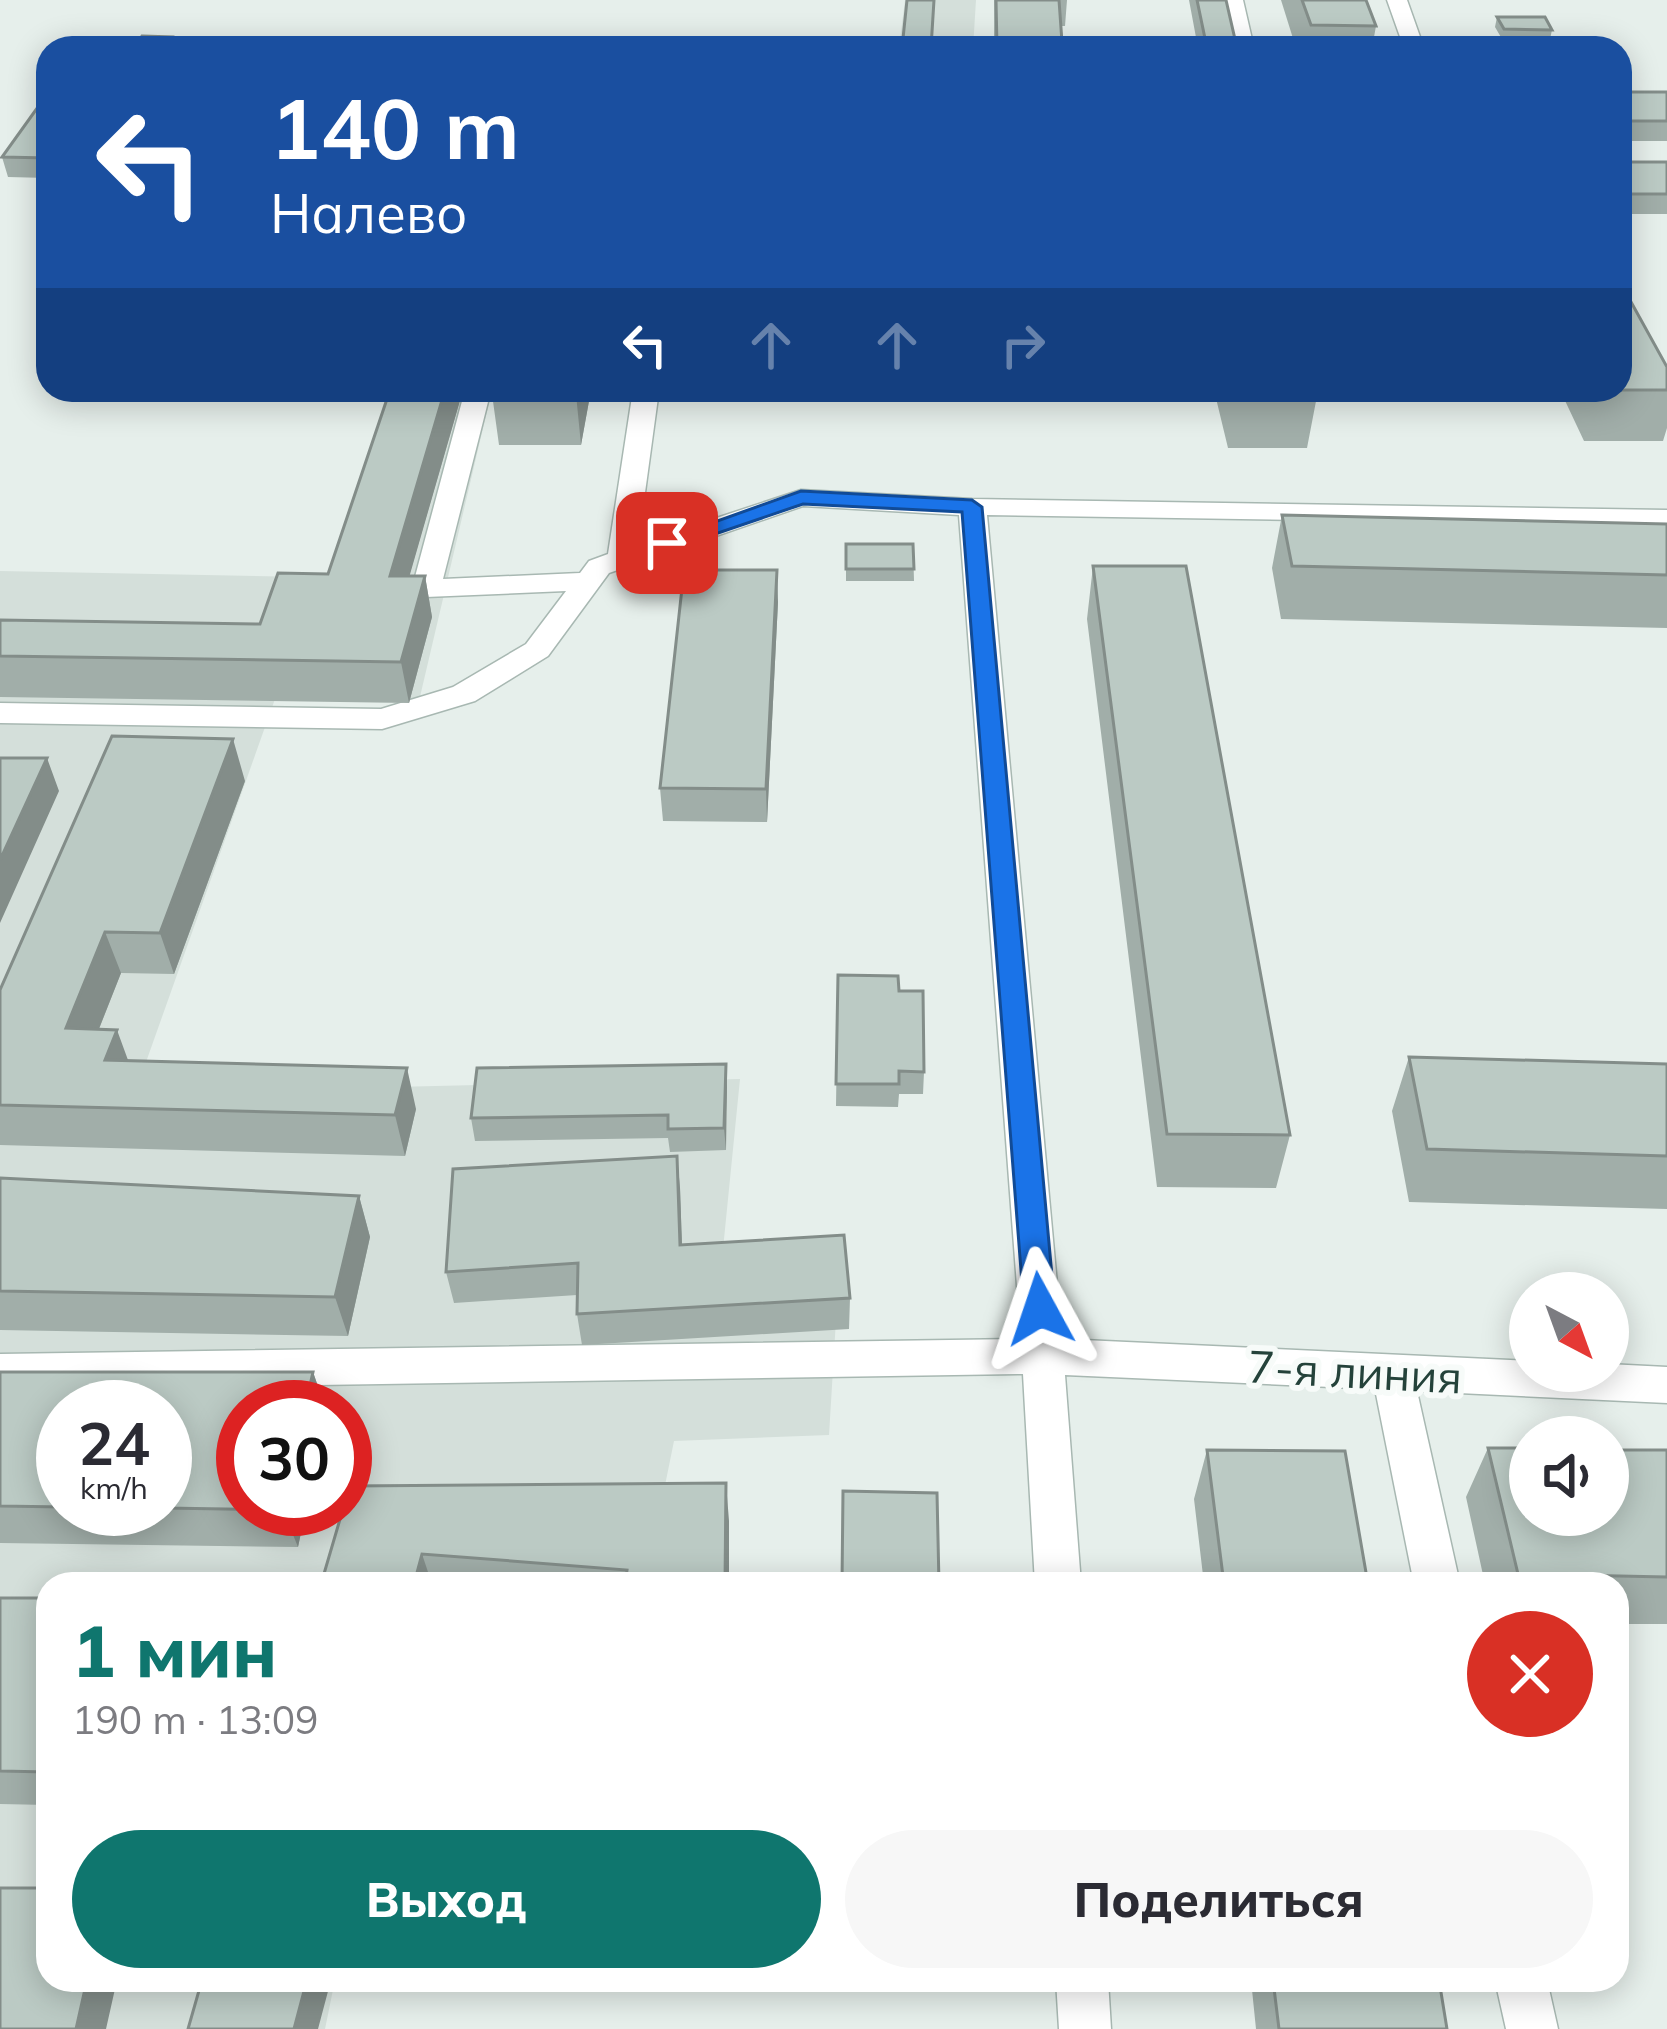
<!DOCTYPE html>
<html lang="ru">
<meta charset="utf-8">
<style>
:root{--surface:#fff;--page:#f7f7f7;--text:#2b2b33;--muted:#7c7c81;--accent:#0f766e}
body{margin:0;font-family:Mulish,sans-serif;background:var(--page);color:var(--text);height:100vh;display:flex;flex-direction:column;font-size:45px;white-space:nowrap}
*{box-sizing:border-box;margin:0}
p{font-size:39px;color:var(--muted)}
.icon{flex:none;width:66px;height:66px;fill:none;stroke:currentColor;stroke-width:2;stroke-linecap:round;stroke-linejoin:round}
.map{position:relative;flex:1;overflow:hidden}
.sheet{position:absolute;left:36px;top:1572px;width:1593px;height:420px;display:flex;flex-direction:column;background:var(--surface);border-radius:36px;box-shadow:0 6px 30px #0003}
.sheet>*{flex:none}
.top-card{position:absolute;left:36px;top:36px;width:1596px;height:366px;border-radius:36px;box-shadow:0 6px 30px #0003;background:#1a4fa0;color:#fff;overflow:hidden}
.needle{width:78px;rotate:139deg}
.tools{position:absolute;left:1509px;top:1272px;display:grid;gap:24px}
.tools a{display:grid;place-items:center;width:120px;height:120px;border-radius:50%;background:var(--surface);box-shadow:0 6px 30px #0003;font-size:60px}
.speed{position:absolute;left:36px;top:1380px;display:flex;gap:24px;font-size:60px;font-weight:700;text-align:center}
.speed>*{display:grid;place-content:center;width:156px;height:156px;border-radius:50%;background:var(--surface);box-shadow:0 6px 30px #0003;line-height:1}
.speed small{font-size:30px;font-weight:400}
.speed .limit{border:18px solid #d22;background:#fff;color:#111}
.pin{position:absolute;display:grid;place-items:center;width:102px;height:102px;color:#fff;margin:-51px;border-radius:24px;box-shadow:0 6px 18px #0006}
.me{position:absolute;width:132px;margin:-66px;rotate:355deg;stroke-linejoin:round;filter:drop-shadow(0 0 9px #0008)}
.turn{display:flex;align-items:center;gap:42px;height:252px;padding:0 36px;font-size:54px}
.turn .icon{width:156px;height:156px;stroke-width:2.5}
.turn b{display:block;font-size:84px;line-height:102px}
.lanes{display:flex;align-items:center;height:114px;padding:0 36px;background:#0003;justify-content:center;gap:60px;direction:ltr}
.lanes .off{opacity:.35}
.round{display:grid;place-items:center;flex:none;width:126px;height:126px;border-radius:63px;background:var(--page)}
.head{display:flex;align-items:center;justify-content:space-between;height:204px;padding:0 36px}
h1{font-size:72px;font-weight:800;line-height:90px;color:var(--accent)}
.cta{display:flex;gap:24px;margin-top:auto;padding:24px 36px}
.cta a{flex:1;height:138px;border-radius:72px;background:var(--accent);color:#fff;font-size:48px;font-weight:800;line-height:138px;text-align:center}
.cta a+a{background:var(--page);color:var(--text)}
.map>svg:first-child{display:block}
</style>
<div class="map">
<svg width="1667" height="2029" viewBox="0 0 1667 2029">
<rect width="100%" height="100%" fill="#e6efeb"/>
<path fill="#d4dfda" fill-rule="evenodd" d="M905,0H976L973,48H899Z
M415,390H492L419,701L275,699L135,1093L740,1079L722,1259L839,1270L829,1435L674,1441L645,1584H48V1980H335L325,2029H0V571L356,578ZM63,1407H165V1509H63ZM243,1407H345V1509H243Z"/>
<g fill="none" stroke-linecap="round" stroke-linejoin="round">
<g stroke="#a8b8b2" stroke-width="3">
<path id="minor" d="M1223,0H1243L1254,48H1234Z
M1387,0H1407L1424,48H1404Z
M465,390H491L443,579L580,573L589,561L608,554L633,390H659L638,544L801,490L972,499L1667,510V526L987,515L1062,1339L1530,1361V1371H1608V1364L1667,1367V1403L1417,1391L1460,1584H1414L1375,1389L1065,1375L1081,1584H1035L1023,1374L0,1390V1354L1021,1339L959,515L803,506L609,573L548,656L475,701L382,729L0,723V703L381,709L453,687L526,644L566,591L426,597L412,588Z
M1056,1980H1108L1111,2029H1059Z
M1495,1980H1547L1558,2029H1506Z"/>
</g>
<use href="#minor" fill="#fff" fill-rule="evenodd"/>
</g>
<path fill="#a1aea9" fill-rule="evenodd" d="M994,0H1067L1065,26H1061L1062,42L1072,48H994Z
M1189,0H1226L1237,48H1198Z
M1281,0H1366L1376,26L1372,48H1296Z
M1497,17L1552,30L1550,39H1502L1495,27Z
M1620,92H1667V141H1620Z
M48,93V178L8,177L2,157Z
M1620,162H1667V214H1620Z
M1667,367V428L1663,441H1584L1560,390H1620Z
M390,390H463L409,576H425L432,617L409,703L0,697V620L260,624L328,574Z
M591,390L581,445H499L492,394Z
M713,390H1059L713,392Z
M1214,390H1315L1317,396L1307,448H1228Z
M1282,515L1667,524V628L1281,619L1272,568Z
M846,544H913L914,581H846Z
M1093,566L1290,1135L1276,1188L1157,1187L1087,619Z
M778,602L767,822L663,821L660,788Z
M245,781L174,974L121,973L99,1029L129,1061L416,1109L405,1156L0,1145V990Z
M838,975L899,991L924,1072L923,1094H899L898,1107L836,1106Z
M1409,1057L1667,1064V1209L1409,1202L1392,1111Z
M726,1064V1150L670,1152L668,1138L475,1141L471,1118Z
M0,1178L359,1196L370,1237L348,1336L0,1330Z
M680,1188L682,1245L850,1298L849,1329L582,1345L577,1314V1295L454,1303L446,1272Z
M0,1372H313L325,1407H243V1509H306L298,1547L0,1543ZM63,1407L165,1509H63Z
M1488,1448L1667,1450V1624H1617V1584H1485L1466,1497Z
M1207,1450L1368,1584H1204L1194,1499Z
M343,1509L729,1521V1584H321Z
M0,1598H48V1805L0,1804Z
M874,1980H942L876,1989Z
M1251,1980H1439L1447,2029H1256Z"/>
<path fill="#838d89" d="M172,37L173,48H165Z
M445,390H463L398,616L390,576Z
M577,390H591L581,445L576,394Z
M777,570L778,602L767,822L766,789Z
M425,576L432,617L409,703L401,662Z
M233,739L245,781L174,974L160,933Z
M47,758L59,791L0,923V860Z
M105,932L121,973L83,1069L66,1028Z
M117,1030L132,1071L105,1060Z
M726,1064L727,1087L726,1150L724,1128Z
M407,1068L416,1109L405,1156L395,1115Z
M677,1156L680,1188L683,1277L680,1245Z
M359,1196L370,1237L348,1336L335,1297Z
M313,1372L325,1407H305Z
M726,1483L729,1521V1584H725Z
M283,1509H306L298,1547L283,1510Z
M422,1554L432,1584H414Z
M87,1980H117L106,2029H76Z
M307,1980H331L318,2029H294Z"/>
<path fill="#bbcac4" stroke="#838d89" stroke-width="3" d="M907,0H934L931,48H902Z
M996,0H1059L1062,42H1072V48H997Z
M1197,0H1226L1237,48H1207Z
M1302,0H1366L1376,26L1311,25Z
M1497,17H1545L1552,30L1504,29Z
M142,36L172,37L165,48H134Z
M1620,92H1667V121H1620Z
M48,93V158L2,157Z
M1620,162H1667V194H1620Z
M1620,282L1667,367V390H1600H1620Z
M390,390H445L390,576H425L401,662L0,656V620L260,624L278,573L328,574Z
M493,390H577L576,394H492Z
M1235,390H1315L1317,396H1237Z
M1282,515L1667,524V575L1292,566Z
M846,544H913L914,569H846Z
M1093,566H1186L1290,1135L1167,1134Z
M684,570H777L766,789L660,788Z
M112,736L233,739L160,933L105,932L66,1028L117,1030L105,1060L407,1068L395,1115L0,1105V990Z
M0,758H47L0,860Z
M838,975L898,976L899,991H923L924,1072L899,1071V1084H836Z
M1409,1057L1667,1064V1156L1427,1149Z
M726,1064L724,1128L668,1129V1115L471,1118L477,1068Z
M677,1156L680,1245L844,1235L850,1298L577,1314L578,1263L446,1272L453,1169Z
M0,1178L359,1196L335,1297L0,1291Z
M0,1372H313L305,1407H243V1509L283,1510L165,1508V1407H63V1507L0,1506Z
M1488,1448H1530V1515H1608V1450H1667V1577L1518,1574Z
M1207,1450L1345,1451L1368,1584H1224Z
M726,1483L725,1584H625L627,1570L422,1554L414,1584H321L343,1509H345L350,1486Z
M843,1491L937,1493L939,1584H842Z
M0,1598H48V1772L0,1771Z
M0,1888H48V1980H87L76,2029H0Z
M202,1980H307L294,2029H188Z
M1273,1980H1439L1447,2029H1279Z"/>
<path fill="#1a73e8" stroke="#114b97" stroke-width="3" d="M801,491L972,500L982,507L1055,1309L1050,1318L1040,1322L1029,1318L1024,1309L962,512L803,504L674,548H659L656,543Z"/>
<g text-anchor="middle" dominant-baseline="central" stroke-width="12" stroke-linejoin="round" paint-order="stroke">
<g font-size="45" fill="#24423a" stroke="#f7fbf9">
<text transform="translate(1355 1371) rotate(3)">7-я линия</text>
</g>
</g>
</svg>
<div class="tools">
<a><svg class="needle" viewBox="-14 -14 28 28"><path d="M0-13l5 13h-10z" fill="#e53935"/><path d="M0 13l5-13h-10z" fill="#7c7c81"/></svg></a>
<a><svg class="icon" aria-label="sound" viewBox="0 0 24 24"><path d="M4 9h4l5-4v14l-5-4H4zM17 9q2 3 0 6"/></svg></a>
</div>
<div class="speed"><div>24<small>km/h</small></div><div class="limit">30</div></div>
<div class="pin" style="left:667px;top:543px;background:#d93025"><svg class="icon" aria-label="arrive" viewBox="0 0 24 24"><path d="M6 21V4h12l-3 4 3 4H6"/></svg></div>
<svg class="me" style="left:1040px;top:1309px" viewBox="-20 -20 40 40"><path d="M0-17L14 15 0 8-14 15z" fill="#1a73e8" stroke="#fff" stroke-width="4"/></svg>
<div class="top-card">
<div class="turn"><svg class="icon" aria-label="left" viewBox="0 0 24 24"><path d="M17 20v-9H6M10 6l-5 5 5 5"/></svg><div><b>140 m</b>Налево</div></div>
<div class="lanes"><svg class="icon" aria-label="left" viewBox="0 0 24 24"><path d="M17 20v-9H6M10 6l-5 5 5 5"/></svg><svg class="icon off" aria-label="ahead" viewBox="0 0 24 24"><path d="M12 20V5M6 11l6-6 6 6"/></svg><svg class="icon off" aria-label="ahead" viewBox="0 0 24 24"><path d="M12 20V5M6 11l6-6 6 6"/></svg><svg class="icon off" aria-label="right" viewBox="0 0 24 24"><path d="M7 20v-9h11M14 6l5 5-5 5"/></svg></div>
</div>
<section class="sheet">
<div class="head"><div><h1>1 мин</h1><p>190 m · 13:09</p></div><a class="round" style="background:#d93025;color:#fff"><svg class="icon" aria-label="close" viewBox="0 0 24 24"><path d="M6 6l12 12M18 6L6 18"/></svg></a></div>
<div class="cta"><a>Выход</a><a>Поделиться</a></div>
</section>
</div>
